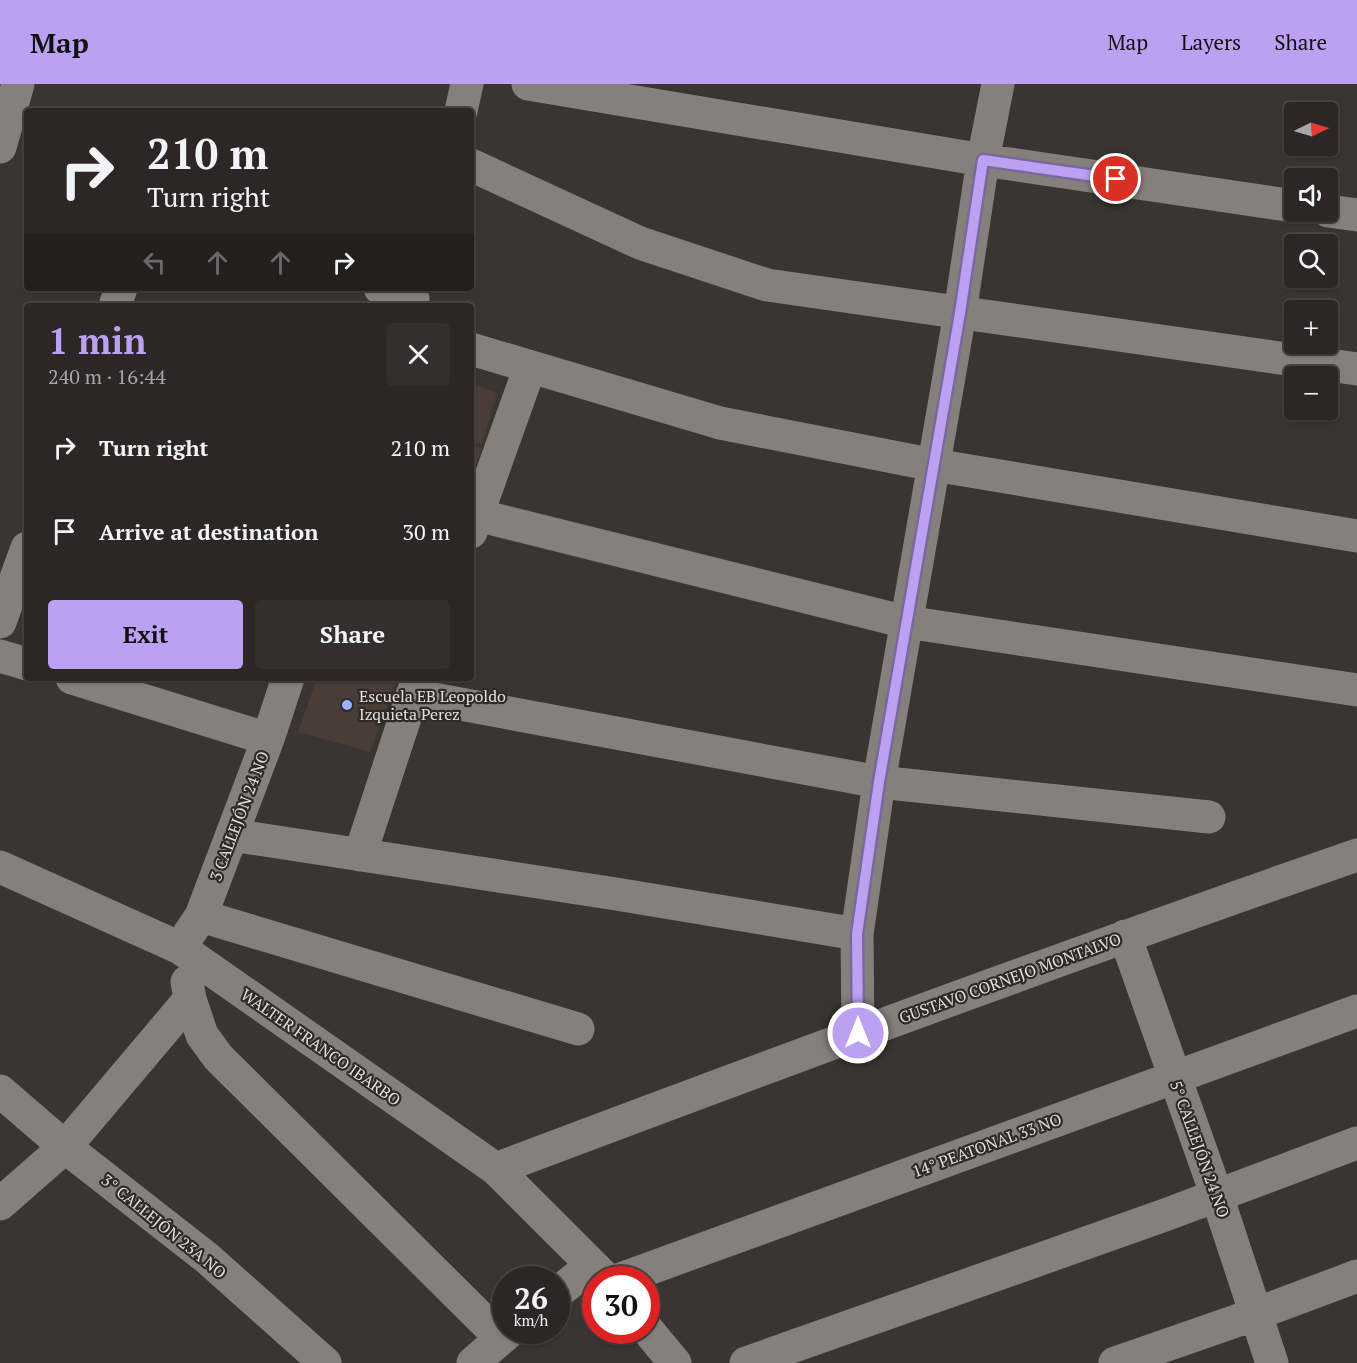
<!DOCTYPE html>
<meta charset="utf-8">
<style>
:root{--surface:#2c2726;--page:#342f2e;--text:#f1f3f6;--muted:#a6a5a7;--line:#484443;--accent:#bca0f2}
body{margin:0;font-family:"PT Serif",serif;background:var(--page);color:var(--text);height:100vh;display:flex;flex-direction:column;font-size:22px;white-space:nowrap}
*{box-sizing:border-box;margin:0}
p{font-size:20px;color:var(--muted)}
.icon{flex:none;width:33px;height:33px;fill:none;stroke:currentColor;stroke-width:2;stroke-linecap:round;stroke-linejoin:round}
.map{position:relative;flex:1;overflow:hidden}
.details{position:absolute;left:24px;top:219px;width:450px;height:378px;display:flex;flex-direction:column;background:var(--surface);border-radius:6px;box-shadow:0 2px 4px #0004,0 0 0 2px var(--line)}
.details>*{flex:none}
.guide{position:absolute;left:24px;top:24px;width:450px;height:183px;border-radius:6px;box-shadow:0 2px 4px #0004,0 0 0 2px var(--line);background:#2c2726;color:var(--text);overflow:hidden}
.needle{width:39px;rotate:85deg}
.buttons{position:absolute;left:1284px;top:18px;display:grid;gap:12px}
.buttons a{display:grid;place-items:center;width:54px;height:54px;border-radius:6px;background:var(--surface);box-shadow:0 2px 4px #0004,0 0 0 2px var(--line);font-size:30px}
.speed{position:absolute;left:492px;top:1182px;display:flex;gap:12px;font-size:30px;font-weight:700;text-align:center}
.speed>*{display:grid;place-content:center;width:78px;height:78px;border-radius:50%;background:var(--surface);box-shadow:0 2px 4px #0004,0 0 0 2px var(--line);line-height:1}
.speed small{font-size:15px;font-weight:400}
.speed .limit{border:9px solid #d22;background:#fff;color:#111}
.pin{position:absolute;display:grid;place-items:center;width:51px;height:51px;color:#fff;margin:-26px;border:3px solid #fff;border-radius:50%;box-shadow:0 2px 6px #0007}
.me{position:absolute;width:66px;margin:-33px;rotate:0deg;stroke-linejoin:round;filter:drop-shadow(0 0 4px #0008)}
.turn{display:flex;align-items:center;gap:21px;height:126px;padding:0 24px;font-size:27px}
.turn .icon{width:78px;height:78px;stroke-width:2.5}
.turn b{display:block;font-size:42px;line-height:51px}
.lanes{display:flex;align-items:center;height:57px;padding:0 24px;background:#0003;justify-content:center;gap:30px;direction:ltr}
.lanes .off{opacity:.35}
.round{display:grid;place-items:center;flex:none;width:63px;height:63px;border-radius:6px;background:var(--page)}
.overview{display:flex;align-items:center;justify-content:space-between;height:102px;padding:0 24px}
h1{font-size:36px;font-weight:700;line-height:45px;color:var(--accent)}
.action{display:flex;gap:12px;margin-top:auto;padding:12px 24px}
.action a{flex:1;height:69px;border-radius:6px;background:var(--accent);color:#111;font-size:24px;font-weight:700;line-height:69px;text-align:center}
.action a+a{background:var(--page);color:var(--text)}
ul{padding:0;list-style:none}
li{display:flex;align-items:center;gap:18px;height:84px;padding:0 24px}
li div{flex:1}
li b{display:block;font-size:22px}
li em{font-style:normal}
header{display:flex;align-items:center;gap:36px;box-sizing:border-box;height:84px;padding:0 30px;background:var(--accent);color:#111}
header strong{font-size:28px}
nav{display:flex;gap:33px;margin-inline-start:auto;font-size:21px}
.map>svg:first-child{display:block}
</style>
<header>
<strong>Map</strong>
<nav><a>Map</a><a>Layers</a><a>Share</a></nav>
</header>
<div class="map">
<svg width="1357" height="1279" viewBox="0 0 1357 1279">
<rect width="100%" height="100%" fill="#3a3432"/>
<path fill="#493d38" d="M471,298L497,309L482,360L471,358Z
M471,362L482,364L471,393Z
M317,594H397L370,668L298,648Z"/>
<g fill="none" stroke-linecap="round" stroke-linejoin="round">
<path stroke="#86807d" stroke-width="33" d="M528,0L983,76L1294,122
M461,27L467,0
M0,63L18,0
M471,81L640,159L767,201L1357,285
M1328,127L1357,131
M380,204L413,215
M115,222L121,204
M471,265L720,339L934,381L1357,452
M477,431L906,538L1357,606
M471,448L530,283
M0,538L27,464
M0,572L27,580
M72,594L268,655
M412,611L879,698L1209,733
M232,751L616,810L857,850
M360,771L418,594
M0,783L180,864L496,1085L607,1196
M201,832L578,945
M189,850L201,832L268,655L288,594
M1125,852L1217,1112L1272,1279
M190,915L202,951L218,973L501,1254
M858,949L857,850L879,698L960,229L983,76L998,0
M0,1007L65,1063L207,1174L325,1279
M496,1085C782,977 1068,871 1357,771
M0,1120L65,1063L190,915L187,898
M618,1196L1357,927
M556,1210L592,1181
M646,1244L675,1279
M473,1279L511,1246
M746,1279L1165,1131L1357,1059
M1115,1279L1256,1230L1357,1192"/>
</g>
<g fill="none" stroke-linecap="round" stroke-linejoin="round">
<g stroke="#7a689d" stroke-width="15">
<path id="route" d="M858,949L857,850L879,698L960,229L983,76L1116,95"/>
</g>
<use href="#route" stroke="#bca0f2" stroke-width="10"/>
</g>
<circle fill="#9eb3fd" stroke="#2f2a28" stroke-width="2" cx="347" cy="621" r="6"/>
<g text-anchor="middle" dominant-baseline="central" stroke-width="4.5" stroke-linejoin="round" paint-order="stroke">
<g font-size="16" fill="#e2dfdd" stroke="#2f2a28" text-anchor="start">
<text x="359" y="612">Escuela EB Leopoldo<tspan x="359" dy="18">Izquieta Perez</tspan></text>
</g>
<g font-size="16" fill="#e2dfdd" stroke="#2f2a28">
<text transform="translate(239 732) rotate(-69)">3 CALLEJÓN 24 NO</text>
<text transform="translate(1010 894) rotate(-20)">GUSTAVO CORNEJO MONTALVO</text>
<text transform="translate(321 963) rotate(35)">WALTER FRANCO IBARBO</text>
<text transform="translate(987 1061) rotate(-20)">14° PEATONAL 33 NO</text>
<text transform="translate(1200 1065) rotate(70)">5° CALLEJÓN 24 NO</text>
<text transform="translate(164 1142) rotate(39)">3° CALLEJÓN 23A NO</text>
</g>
</g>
</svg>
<div class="buttons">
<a><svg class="needle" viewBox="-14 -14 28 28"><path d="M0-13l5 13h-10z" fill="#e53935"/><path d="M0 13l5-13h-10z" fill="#a6a5a7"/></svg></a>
<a><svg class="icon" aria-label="sound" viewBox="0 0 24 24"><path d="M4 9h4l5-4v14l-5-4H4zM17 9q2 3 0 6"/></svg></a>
<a><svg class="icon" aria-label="search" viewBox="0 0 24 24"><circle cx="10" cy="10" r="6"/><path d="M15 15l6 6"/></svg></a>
<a>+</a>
<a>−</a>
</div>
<div class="speed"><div>26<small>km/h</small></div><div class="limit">30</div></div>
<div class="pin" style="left:1116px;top:95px;background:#d93025"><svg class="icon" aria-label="arrive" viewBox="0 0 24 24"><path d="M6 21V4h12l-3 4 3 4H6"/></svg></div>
<svg class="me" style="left:858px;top:949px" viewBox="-20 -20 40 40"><circle r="17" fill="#bca0f2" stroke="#fff" stroke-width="3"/><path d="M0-11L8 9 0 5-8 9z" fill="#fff"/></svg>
<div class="guide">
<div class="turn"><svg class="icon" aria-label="right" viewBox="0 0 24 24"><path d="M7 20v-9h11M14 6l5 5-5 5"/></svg><div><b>210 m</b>Turn right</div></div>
<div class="lanes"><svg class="icon off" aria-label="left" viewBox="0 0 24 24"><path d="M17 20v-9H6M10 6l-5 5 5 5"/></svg><svg class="icon off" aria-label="ahead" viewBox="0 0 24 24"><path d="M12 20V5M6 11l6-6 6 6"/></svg><svg class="icon off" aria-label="ahead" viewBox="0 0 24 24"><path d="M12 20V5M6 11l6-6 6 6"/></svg><svg class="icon" aria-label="right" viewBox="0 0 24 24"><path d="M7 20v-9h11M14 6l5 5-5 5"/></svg></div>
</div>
<section class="details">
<div class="overview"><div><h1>1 min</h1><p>240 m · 16:44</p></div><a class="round"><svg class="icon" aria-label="close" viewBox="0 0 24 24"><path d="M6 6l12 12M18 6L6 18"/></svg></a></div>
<ul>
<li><svg class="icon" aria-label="right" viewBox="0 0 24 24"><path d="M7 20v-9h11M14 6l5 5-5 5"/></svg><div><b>Turn right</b></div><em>210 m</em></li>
<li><svg class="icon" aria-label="arrive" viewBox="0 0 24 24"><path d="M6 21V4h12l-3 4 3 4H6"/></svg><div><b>Arrive at destination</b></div><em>30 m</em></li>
</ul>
<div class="action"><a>Exit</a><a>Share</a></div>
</section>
</div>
